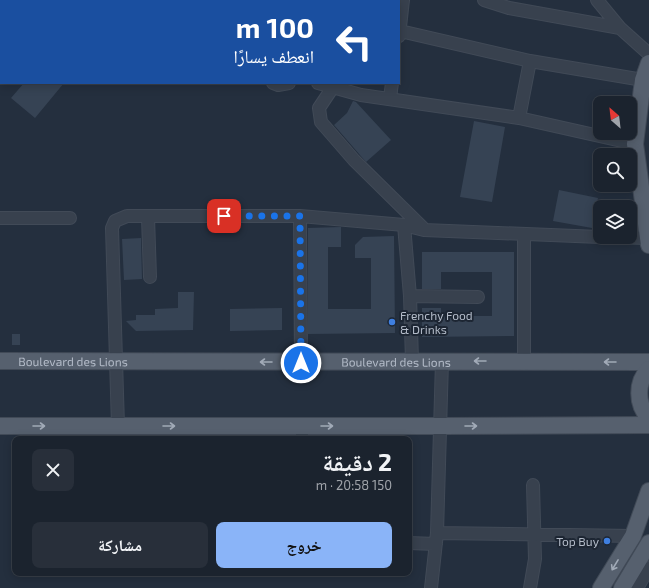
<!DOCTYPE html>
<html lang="ar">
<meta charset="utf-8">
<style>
:root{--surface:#1b232e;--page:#282f3a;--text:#f1f3f6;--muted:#a0a4aa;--line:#39404a;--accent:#8ab4f8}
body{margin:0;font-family:"Exo 2","Noto Naskh Arabic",sans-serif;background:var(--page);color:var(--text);direction:rtl;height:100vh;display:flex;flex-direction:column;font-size:15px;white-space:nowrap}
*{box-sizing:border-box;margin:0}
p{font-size:13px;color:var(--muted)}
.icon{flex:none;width:22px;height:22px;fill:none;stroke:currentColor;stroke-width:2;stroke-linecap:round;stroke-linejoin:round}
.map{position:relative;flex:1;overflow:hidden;direction:ltr}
.details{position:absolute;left:12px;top:436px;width:400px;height:140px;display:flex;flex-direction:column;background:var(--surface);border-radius:8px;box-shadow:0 2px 10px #0003,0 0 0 1px var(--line);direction:rtl}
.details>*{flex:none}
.top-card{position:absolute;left:0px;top:0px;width:400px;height:84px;box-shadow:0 2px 10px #0003,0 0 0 1px var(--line);direction:rtl;background:#1a4fa0;color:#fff;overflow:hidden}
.needle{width:26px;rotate:332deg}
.tools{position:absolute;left:593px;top:96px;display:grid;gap:8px}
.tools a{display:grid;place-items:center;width:44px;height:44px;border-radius:8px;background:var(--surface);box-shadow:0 2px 10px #0003,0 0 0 1px var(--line);font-size:20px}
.pin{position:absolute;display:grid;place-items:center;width:34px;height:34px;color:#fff;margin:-17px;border-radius:8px;box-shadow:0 2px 6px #0006}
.me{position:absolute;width:44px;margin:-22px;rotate:0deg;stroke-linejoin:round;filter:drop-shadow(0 0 3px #0008)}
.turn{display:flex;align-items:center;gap:14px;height:84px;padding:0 20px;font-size:18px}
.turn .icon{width:52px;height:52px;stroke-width:2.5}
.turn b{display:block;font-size:28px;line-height:34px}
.round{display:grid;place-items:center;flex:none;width:42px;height:42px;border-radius:8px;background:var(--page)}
.summary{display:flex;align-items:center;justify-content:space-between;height:68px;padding:0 20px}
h1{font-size:24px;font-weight:700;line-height:30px}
.primary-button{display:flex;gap:8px;margin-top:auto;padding:8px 20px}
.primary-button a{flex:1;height:46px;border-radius:8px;background:var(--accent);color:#111;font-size:16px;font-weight:700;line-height:46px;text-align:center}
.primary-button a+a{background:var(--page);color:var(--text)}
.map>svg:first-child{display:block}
</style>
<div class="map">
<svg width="649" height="588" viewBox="0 0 649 588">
<rect width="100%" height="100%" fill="#242f3e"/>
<path fill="#364354" d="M24,83H64L35,118L11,98Z
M353,101L356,102L391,140L366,162L334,125L347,113Z
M474,121L505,127L492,202L460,197Z
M559,190L598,198L592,228L553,221Z
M341,227V247H328V309H371V258H355V245L363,237L394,236L395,333L308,334V228Z
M141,238L142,279L124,280L122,239Z
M422,252H514V336L422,337V308H441V316H492V272H441V289H422Z
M178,292H194L193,330L136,331L126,321L136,320V315H155V309L178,308Z
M282,308V330L230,331V309Z
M12,334H20V345H12Z"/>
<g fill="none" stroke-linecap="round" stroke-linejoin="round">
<g stroke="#414a57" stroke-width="14">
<path id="minor" d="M226,0V1
M484,0L509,8L620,28
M597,0L620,28L649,54
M90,1L91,0
M266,1V0
M313,1V0
M360,1V0
M400,31L530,61L643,80
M399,36L403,0
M273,83L278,85L289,83
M318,83L361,95L519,118L635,144
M333,87L319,108L321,122L354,160L424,229
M390,98L392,83
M519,118L530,61
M300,216L301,363
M148,217L150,277
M0,218H70
M404,225L410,296L412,361
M524,235V362
M605,237L649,238
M410,296L478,297
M118,426L112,228L115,221L127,216H300L404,225L424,230L600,237
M302,439V426
M437,533L633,536
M409,543L436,544
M431,588L437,533L442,361
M530,588L535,559L533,485
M637,588L649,568"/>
</g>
<g stroke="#414a57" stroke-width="18">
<g id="major">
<path d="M649,63L643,80L635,144L649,245"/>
<path id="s1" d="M0,361L649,362"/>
<path d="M649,369C636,382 636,404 649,418"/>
<path d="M0,426H441L649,425"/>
<path d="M601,588L633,536L649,491"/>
<path d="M622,588L649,543"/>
</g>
</g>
<use href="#minor" stroke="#38414e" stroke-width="12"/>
<use href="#major" stroke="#56606e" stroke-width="16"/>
</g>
<defs><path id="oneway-shaft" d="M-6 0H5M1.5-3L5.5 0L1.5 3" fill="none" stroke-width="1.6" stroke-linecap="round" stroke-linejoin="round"/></defs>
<g stroke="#a1aab7">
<use href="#oneway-shaft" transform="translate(480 361) rotate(-180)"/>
<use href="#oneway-shaft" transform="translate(266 362) rotate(-180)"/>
<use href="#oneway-shaft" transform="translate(610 362) rotate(-180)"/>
<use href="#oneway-shaft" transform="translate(39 426)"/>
<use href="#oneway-shaft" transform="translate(169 426)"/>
<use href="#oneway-shaft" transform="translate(327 426)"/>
<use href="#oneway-shaft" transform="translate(471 426)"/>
<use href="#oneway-shaft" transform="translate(615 565) rotate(121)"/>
</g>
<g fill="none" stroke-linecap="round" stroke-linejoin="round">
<path stroke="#1a73e8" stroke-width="7" stroke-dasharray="0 12.6" d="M224,216H300L301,363"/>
</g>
<g fill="#3f7fe0" stroke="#1d2633" stroke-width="1.5">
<circle cx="392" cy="322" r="4"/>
<circle cx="607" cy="541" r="4"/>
</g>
<g text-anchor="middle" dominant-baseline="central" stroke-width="4" stroke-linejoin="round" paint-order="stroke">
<g font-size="12" fill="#b4bcc9" stroke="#1d2633" text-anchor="start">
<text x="400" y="315">Frenchy Food<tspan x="400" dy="14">&amp; Drinks</tspan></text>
<text x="599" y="541" text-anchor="end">Top Buy</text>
</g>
<g font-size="12" fill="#b4bcc9" stroke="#1d2633">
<text stroke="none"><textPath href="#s1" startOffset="73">Boulevard des Lions</textPath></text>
<text stroke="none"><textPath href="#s1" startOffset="396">Boulevard des Lions</textPath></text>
</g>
</g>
</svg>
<div class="tools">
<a><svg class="needle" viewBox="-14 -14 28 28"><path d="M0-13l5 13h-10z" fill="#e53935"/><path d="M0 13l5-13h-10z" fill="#a0a4aa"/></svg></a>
<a><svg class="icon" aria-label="search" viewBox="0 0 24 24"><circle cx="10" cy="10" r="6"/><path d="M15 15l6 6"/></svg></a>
<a><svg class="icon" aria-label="layers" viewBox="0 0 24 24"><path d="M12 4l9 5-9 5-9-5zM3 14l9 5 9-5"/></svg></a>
</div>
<div class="pin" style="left:224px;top:216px;background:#d93025"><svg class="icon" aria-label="arrive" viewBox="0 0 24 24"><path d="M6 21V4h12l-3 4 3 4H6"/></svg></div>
<svg class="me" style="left:301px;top:363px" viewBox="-20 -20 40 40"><circle r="17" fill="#1a73e8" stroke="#fff" stroke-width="3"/><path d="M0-11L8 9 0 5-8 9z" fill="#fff"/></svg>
<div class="top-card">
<div class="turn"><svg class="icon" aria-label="left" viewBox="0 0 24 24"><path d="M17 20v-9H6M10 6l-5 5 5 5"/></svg><div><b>100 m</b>انعطف يسارًا</div></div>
</div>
<section class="details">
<div class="summary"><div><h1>2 دقيقة</h1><p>150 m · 20:58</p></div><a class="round"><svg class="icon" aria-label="close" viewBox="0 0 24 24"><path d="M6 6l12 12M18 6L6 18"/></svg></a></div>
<div class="primary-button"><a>خروج</a><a>مشاركة</a></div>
</section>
</div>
